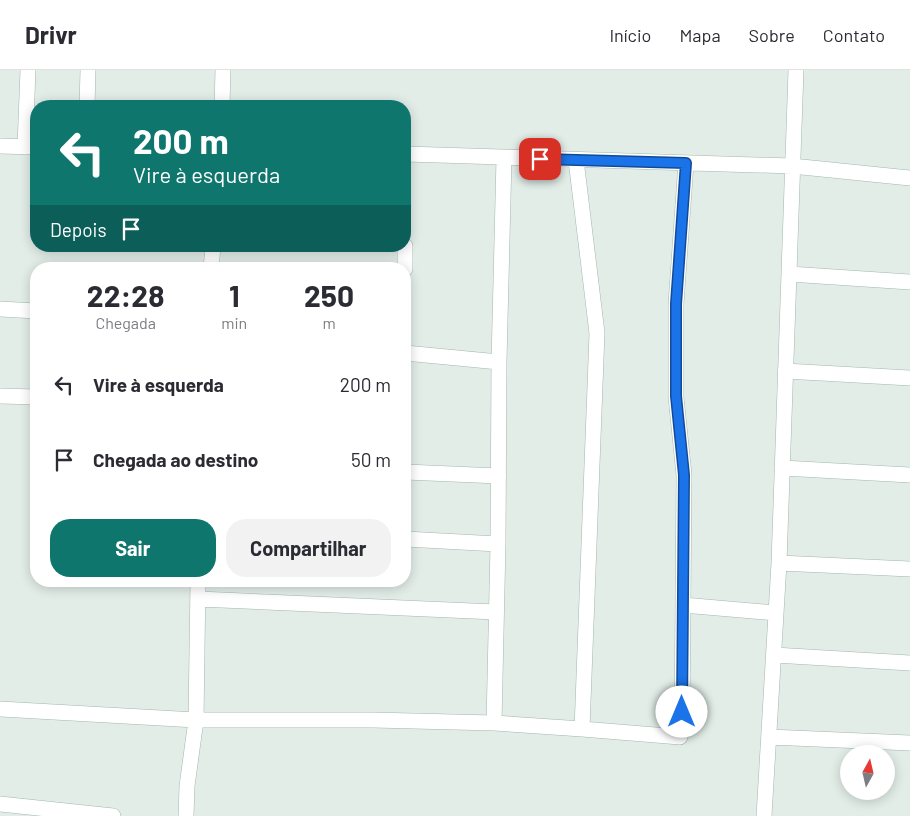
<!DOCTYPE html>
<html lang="pt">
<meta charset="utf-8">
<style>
:root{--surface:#fff;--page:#f2f2f3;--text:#2b2b33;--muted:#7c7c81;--line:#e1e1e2;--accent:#0f766e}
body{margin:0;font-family:Barlow,sans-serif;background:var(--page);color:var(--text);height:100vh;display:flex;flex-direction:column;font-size:19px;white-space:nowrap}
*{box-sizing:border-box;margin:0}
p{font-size:16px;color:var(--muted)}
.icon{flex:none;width:28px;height:28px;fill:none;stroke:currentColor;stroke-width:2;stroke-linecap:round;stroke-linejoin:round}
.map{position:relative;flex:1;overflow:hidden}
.panel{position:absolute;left:30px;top:192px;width:381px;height:325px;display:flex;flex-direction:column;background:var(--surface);border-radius:20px;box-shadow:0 2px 12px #0003}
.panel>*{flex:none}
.guide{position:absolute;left:30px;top:30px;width:381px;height:152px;border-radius:20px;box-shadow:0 2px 12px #0003;background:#0f766e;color:#fff;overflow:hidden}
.needle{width:32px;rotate:8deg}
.fabs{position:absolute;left:840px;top:675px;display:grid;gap:10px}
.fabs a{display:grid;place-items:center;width:55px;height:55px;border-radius:50%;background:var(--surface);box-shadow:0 2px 12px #0003;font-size:25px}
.pin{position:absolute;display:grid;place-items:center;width:42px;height:42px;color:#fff;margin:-21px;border-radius:10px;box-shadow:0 2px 8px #0006}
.me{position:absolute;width:55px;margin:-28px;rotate:0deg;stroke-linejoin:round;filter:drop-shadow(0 0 4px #0008)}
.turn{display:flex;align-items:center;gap:18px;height:105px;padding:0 20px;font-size:22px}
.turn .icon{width:65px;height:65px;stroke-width:2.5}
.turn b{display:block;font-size:35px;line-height:42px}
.then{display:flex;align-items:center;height:48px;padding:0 20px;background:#0003;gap:10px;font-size:19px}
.eta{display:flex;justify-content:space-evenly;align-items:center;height:85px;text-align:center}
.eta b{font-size:30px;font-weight:700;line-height:35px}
.button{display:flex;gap:10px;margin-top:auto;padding:10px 20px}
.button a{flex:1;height:58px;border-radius:20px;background:var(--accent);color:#fff;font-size:20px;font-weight:700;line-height:58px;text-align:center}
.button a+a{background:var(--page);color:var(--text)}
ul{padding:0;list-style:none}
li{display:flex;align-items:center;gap:15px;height:75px;padding:0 20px}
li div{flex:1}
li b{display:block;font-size:19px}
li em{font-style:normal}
header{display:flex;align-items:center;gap:30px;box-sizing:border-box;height:70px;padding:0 25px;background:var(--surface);border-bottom:1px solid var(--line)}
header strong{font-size:24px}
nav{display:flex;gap:28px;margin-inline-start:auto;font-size:18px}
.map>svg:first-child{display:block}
</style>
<header>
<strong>Drivr</strong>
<nav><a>Início</a><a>Mapa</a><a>Sobre</a><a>Contato</a></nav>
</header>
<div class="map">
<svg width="910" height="746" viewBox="0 0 910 746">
<rect width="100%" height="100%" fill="#e2ede8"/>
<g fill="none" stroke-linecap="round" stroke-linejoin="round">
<g stroke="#a4b6af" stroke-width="16">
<path id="minor" d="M87,36L88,0
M222,36L223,0
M0,76L36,77
M25,77L28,0
M405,84L792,96L910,108
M576,90L597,263L582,659
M211,199L213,176
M405,199V176
M789,204L910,212
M0,239L36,241
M405,283L499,292
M785,301L910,308
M0,326L36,327
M782,398L910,405
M405,402L499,406
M405,469L498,474
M779,493L910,499
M198,529L496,542
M683,535L776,543
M774,585L910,593
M0,639L196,650H373L494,653L582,659L680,667L682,659L684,405L676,327V234L686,93
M494,653L498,474L499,292L504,88
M769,667L910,673
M0,734L113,746
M186,746L187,716L196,650L198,511
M764,746L779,493L796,0"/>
</g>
<use href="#minor" stroke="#fff" stroke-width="15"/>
</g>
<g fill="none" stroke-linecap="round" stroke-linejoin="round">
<g stroke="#114b97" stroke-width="12">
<path id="route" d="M540,89L686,93L676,234V326L684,405L682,642"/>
</g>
<use href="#route" stroke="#1a73e8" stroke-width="9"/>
</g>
</svg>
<div class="fabs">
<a><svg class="needle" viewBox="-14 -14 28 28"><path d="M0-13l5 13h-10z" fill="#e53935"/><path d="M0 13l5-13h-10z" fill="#7c7c81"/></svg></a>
</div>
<div class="pin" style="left:540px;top:89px;background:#d93025"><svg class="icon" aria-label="arrive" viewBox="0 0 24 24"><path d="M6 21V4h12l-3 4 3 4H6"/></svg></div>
<svg class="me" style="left:682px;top:642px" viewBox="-20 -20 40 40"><circle r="19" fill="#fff"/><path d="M0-13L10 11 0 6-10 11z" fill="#1a73e8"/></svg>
<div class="guide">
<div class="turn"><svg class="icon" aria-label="left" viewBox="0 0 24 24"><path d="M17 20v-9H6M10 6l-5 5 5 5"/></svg><div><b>200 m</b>Vire à esquerda</div></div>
<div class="then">Depois<svg class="icon" aria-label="arrive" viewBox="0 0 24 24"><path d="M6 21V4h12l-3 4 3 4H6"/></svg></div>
</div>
<section class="panel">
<div class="eta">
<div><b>22:28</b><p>Chegada</p></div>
<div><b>1</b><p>min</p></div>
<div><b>250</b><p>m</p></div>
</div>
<ul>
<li><svg class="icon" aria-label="left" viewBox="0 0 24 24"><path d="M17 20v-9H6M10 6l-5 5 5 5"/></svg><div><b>Vire à esquerda</b></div><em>200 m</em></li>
<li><svg class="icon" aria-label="arrive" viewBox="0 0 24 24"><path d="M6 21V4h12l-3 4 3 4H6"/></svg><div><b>Chegada ao destino</b></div><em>50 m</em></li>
</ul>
<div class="button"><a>Sair</a><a>Compartilhar</a></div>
</section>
</div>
